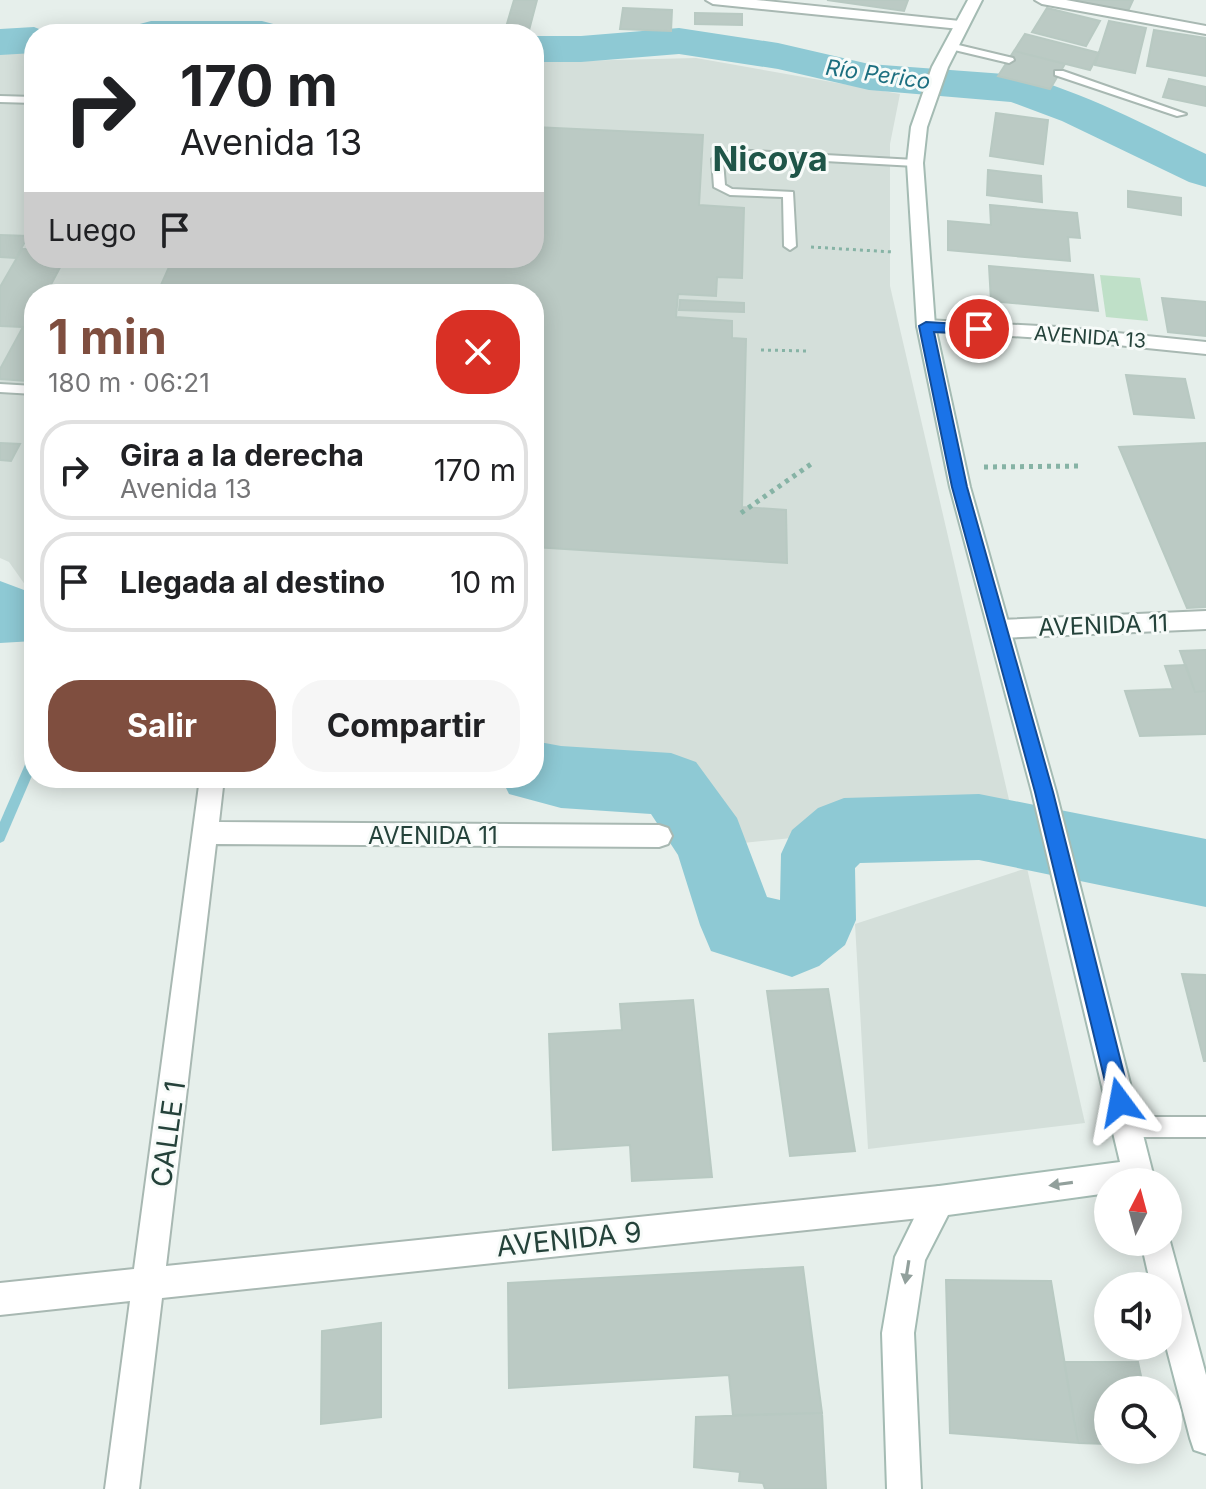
<!DOCTYPE html>
<html lang="es">
<meta charset="utf-8">
<style>
:root{--surface:#fff;--page:#f6f6f6;--text:#202124;--muted:#757577;--line:#e0e0e0;--accent:#7f4e3f}
body{margin:0;font-family:Inter,sans-serif;background:var(--page);color:var(--text);height:100vh;display:flex;flex-direction:column;font-size:30px;white-space:nowrap}
*{box-sizing:border-box;margin:0}
p{font-size:26px;color:var(--muted)}
.icon{flex:none;width:44px;height:44px;fill:none;stroke:currentColor;stroke-width:2;stroke-linecap:round;stroke-linejoin:round}
.map{position:relative;flex:1;overflow:hidden}
.panel{position:absolute;left:24px;top:284px;width:520px;height:504px;display:flex;flex-direction:column;background:var(--surface);border-radius:32px;box-shadow:0 4px 20px #0003}
.panel>*{flex:none}
.hud{position:absolute;left:24px;top:24px;width:520px;height:244px;border-radius:32px;box-shadow:0 4px 20px #0003;background:#fff;color:var(--text);overflow:hidden}
.needle{width:52px;rotate:6deg}
.tools{position:absolute;left:1094px;top:1168px;display:grid;gap:16px}
.tools a{display:grid;place-items:center;width:88px;height:88px;border-radius:50%;background:var(--surface);box-shadow:0 4px 20px #0003;font-size:40px}
.pin{position:absolute;display:grid;place-items:center;width:68px;height:68px;color:#fff;margin:-34px;border:4px solid #fff;border-radius:50%;box-shadow:0 2px 8px #0007}
.me{position:absolute;width:88px;margin:-44px;rotate:347deg;stroke-linejoin:round;filter:drop-shadow(0 0 6px #0008)}
.turn{display:flex;align-items:center;gap:28px;height:168px;padding:0 24px;font-size:36px}
.turn .icon{width:104px;height:104px;stroke-width:2.5}
.turn b{display:block;font-size:56px;line-height:68px}
.then{display:flex;align-items:center;height:76px;padding:0 24px;background:#0003;gap:16px;font-size:30px}
.round{display:grid;place-items:center;flex:none;width:84px;height:84px;border-radius:32px;background:var(--page)}
.headline{display:flex;align-items:center;justify-content:space-between;height:136px;padding:0 24px}
h1{font-size:48px;font-weight:700;line-height:60px;color:var(--accent)}
.button{display:flex;gap:16px;margin-top:auto;padding:16px 24px}
.button a{flex:1;height:92px;border-radius:32px;background:var(--accent);color:#fff;font-size:32px;font-weight:700;line-height:92px;text-align:center}
.button a+a{background:var(--page);color:var(--text)}
ul{padding:0;list-style:none}
li{display:flex;align-items:center;gap:24px;height:100px;margin:0 16px 12px;padding:0 8px;border:4px solid var(--line);border-radius:32px}
li div{flex:1}
li b{display:block;font-size:30px}
li em{font-style:normal}
.map>svg:first-child{display:block}
</style>
<div class="map">
<svg width="1206" height="1489" viewBox="0 0 1206 1489">
<rect width="100%" height="100%" fill="#e6efeb"/>
<path fill="#d4dfda" d="M34,50V258H534V59L574,61L696,58L900,94L890,144V286L1010,804L844,810L792,838L743,843L707,783L651,758L534,747V294H34L33,596L9,562L0,558V52Z
M1027,868L1085,1123L868,1149L855,924Z"/>
<path fill="#bfe0c8" d="M1100,275L1140,278L1148,321L1106,317Z"/>
<g fill="none" stroke-linecap="round" stroke-linejoin="round">
<path fill="#8ec9d4" fill-rule="evenodd" d="M34,752V771L4,841L0,843V822L30,753Z"/>
<path fill="#8ec9d4" fill-rule="evenodd" d="M151,21H262L277,25L284,34H129L136,25Z
M34,27L52,34H34V53L0,55V29Z
M679,28L778,43L869,64L1018,75C1084,92 1145,125 1206,154V187L1189,182L1062,121L1011,102L869,90L778,69L679,54L581,62H534V36H581Z
M0,581L24,590L34,589V641L0,643Z
M534,741L561,746L671,753L696,762L737,818L767,897L780,900L781,854L792,830L818,808L844,798L979,794L1206,839V907L979,860L860,863L855,868L856,920L845,945L819,966L792,977L711,951L700,925L678,855L651,814L561,808L509,794L501,778H534Z"/>
</g>
<path fill="#bbcac4" stroke="#b8c9c2" stroke-width="2" d="M514,0H537L528,34H504Z
M827,0H908L904,11Z
M1066,0H1133L1127,13Z
M623,8L672,10L671,31L620,29Z
M1047,8L1100,21L1086,46L1032,32Z
M695,13L742,14V25L695,24Z
M1109,21L1146,28L1135,73L1095,65Z
M1154,30L1206,38V76L1147,66Z
M1025,34L1099,53L1090,70L1014,51Z
M1014,51L1065,64L1050,89L998,76Z
M1169,79L1206,87V106L1163,97Z
M996,113L1048,120L1043,164L990,156Z
M534,127L703,135L699,205L744,208L742,278L717,277L716,296L678,294L676,317L732,321V338L746,339L742,507L786,510L787,563L534,547V294H157L173,258H534Z
M988,170L1041,176L1042,202L987,195Z
M1128,191L1181,198V215L1128,207Z
M990,205L1077,213L1080,238L1068,237L1070,261L948,250V221L991,225Z
M0,235L28,236L16,258L0,257Z
M22,249H34V258H65L46,294H34V367L27,381L0,379V369L23,327L0,326V287Z
M989,266L1093,275L1098,311L991,301Z
M1162,298L1206,302V336L1168,332Z
M680,300L744,303V312L679,310Z
M1126,375L1185,379L1194,418L1134,414Z
M0,443L20,444L11,461L0,460Z
M1206,443V607L1187,608L1119,447Z
M1206,650V691L1195,692L1180,651Z
M1186,665L1195,692L1206,691V734L1140,736L1125,691L1173,689L1165,666Z
M1182,974L1206,975V1061H1204Z
M828,989L855,1151L790,1156L767,991Z
M693,1000L712,1177L632,1181L630,1145L553,1150L549,1034L622,1030L620,1004Z
M803,1267L822,1413L733,1415L729,1375L509,1388L508,1283Z
M946,1280L1051,1281L1078,1443L950,1433Z
M381,1323V1417L321,1424L322,1331Z
M1064,1362H1138L1144,1390H1108V1444L1078,1443Z
M822,1413L826,1489H765L763,1483L739,1481L740,1472L694,1467L696,1417Z"/>
<g fill="none" stroke-linecap="round" stroke-linejoin="round">
<g stroke="#a8b8b2" stroke-width="4">
<path id="service" d="M950,43L1013,58L1014,60L1009,63L946,48L945,46Z
M1055,71H1063L1186,114L1177,116L1055,75Z
M0,96L34,97V103L0,102Z
M733,150L915,160L920,163L915,166L734,156L723,161L725,185L732,189L793,192L796,246L790,250L784,246L783,197L730,195L714,187L712,159Z
M0,384L34,386V394L0,392Z
M1126,1117H1206V1137H1126L1119,1134L1116,1127L1119,1120Z"/>
</g>
<g stroke="#a8b8b2" stroke-width="4">
<path id="minor" d="M706,0H756L960,21L967,25L960,29L713,4Z
M1035,0H1066L1206,26V34L1042,4Z
M926,320L1058,327L1206,342V354L1058,339L919,330L917,326L919,322Z
M1206,611V629L1000,638L992,635L989,629L992,623L1000,620Z
M200,778H224L219,822L659,825L668,828L672,836L668,844L659,847L216,844L166,1266L939,1186L950,1190L954,1201L950,1212L939,1216L162,1298L139,1489H105L130,1301L0,1315V1283L134,1269Z"/>
</g>
<g stroke="#a4bbb3" stroke-width="4">
<path id="secondary" d="M968,0H982L948,67L927,127L923,163L935,326L970,487L1056,792L1155,1182H1108V1193L948,1215L925,1260L914,1333L921,1489H887L882,1333L895,1257L928,1190L939,1186L1120,1162L1032,792L950,487L917,326L907,163L911,127L932,67Z
M1168,1234L1206,1375V1454L1194,1450L1190,1438L1166,1346L1168,1286H1151L1141,1242H1168Z"/>
</g>
<path stroke="#86b3a5" stroke-width="3" stroke-dasharray="3 4" stroke-linecap="butt" d="M811,247L893,252
M761,350L807,351"/>
<path stroke="#86b3a5" stroke-width="5" stroke-dasharray="4 5" stroke-linecap="butt" d="M984,467L1082,466
M741,513L814,462"/>
<use href="#service" fill="#fff" fill-rule="evenodd"/>
<use href="#minor" fill="#fff" fill-rule="evenodd"/>
<use href="#secondary" fill="#fff" fill-rule="evenodd"/>
</g>
<defs><path id="oneway-solid" d="M-6-.8H1V-3.2L6.5 0L1 3.2V.8H-6Z" transform="scale(2)"/></defs>
<g fill="#92a09c">
<use href="#oneway-solid" transform="translate(1061 1184) rotate(172)"/>
<use href="#oneway-solid" transform="translate(907 1272) rotate(99)"/>
</g>
<path fill="#1a73e8" stroke="#114b97" stroke-width="2" d="M926,322L979,325L986,329L979,334L934,332L967,487L1053,792L1131,1102L1128,1110L1120,1113L1113,1110L1110,1102L1035,792L952,487L919,326Z"/>
<g text-anchor="middle" dominant-baseline="central" stroke-width="6" stroke-linejoin="round" paint-order="stroke">
<g font-size="20" fill="#24423a" stroke="#f7fbf9">
<text transform="translate(1090 337) rotate(4)">AVENIDA 13</text>
</g>
<g font-size="22" font-style="italic" fill="#1c6f80" stroke="#f7fbf9">
<text transform="translate(878 74) rotate(8)">Río Perico</text>
</g>
<g font-size="24" fill="#24423a" stroke="#f7fbf9">
<text transform="translate(1103 625) rotate(-2)">AVENIDA 11</text>
<text x="433" y="835">AVENIDA 11</text>
</g>
<g font-size="28" fill="#24423a" stroke="#f7fbf9">
<text transform="translate(168 1134) rotate(-82)">CALLE 1</text>
<text transform="translate(569 1239) rotate(-6)">AVENIDA 9</text>
</g>
<g font-size="34" font-weight="bold" fill="#1f5548" stroke="#f7fbf9">
<text x="770" y="158">Nicoya</text>
</g>
</g>
</svg>
<div class="tools">
<a><svg class="needle" viewBox="-14 -14 28 28"><path d="M0-13l5 13h-10z" fill="#e53935"/><path d="M0 13l5-13h-10z" fill="#757577"/></svg></a>
<a><svg class="icon" aria-label="sound" viewBox="0 0 24 24"><path d="M4 9h4l5-4v14l-5-4H4zM17 9q2 3 0 6"/></svg></a>
<a><svg class="icon" aria-label="search" viewBox="0 0 24 24"><circle cx="10" cy="10" r="6"/><path d="M15 15l6 6"/></svg></a>
</div>
<div class="pin" style="left:979px;top:329px;background:#d93025"><svg class="icon" aria-label="arrive" viewBox="0 0 24 24"><path d="M6 21V4h12l-3 4 3 4H6"/></svg></div>
<svg class="me" style="left:1120px;top:1102px" viewBox="-20 -20 40 40"><path d="M0-17L14 15 0 8-14 15z" fill="#1a73e8" stroke="#fff" stroke-width="4"/></svg>
<div class="hud">
<div class="turn"><svg class="icon" aria-label="right" viewBox="0 0 24 24"><path d="M7 20v-9h11M14 6l5 5-5 5"/></svg><div><b>170 m</b>Avenida 13</div></div>
<div class="then">Luego<svg class="icon" aria-label="arrive" viewBox="0 0 24 24"><path d="M6 21V4h12l-3 4 3 4H6"/></svg></div>
</div>
<section class="panel">
<div class="headline"><div><h1>1 min</h1><p>180 m · 06:21</p></div><a class="round" style="background:#d93025;color:#fff"><svg class="icon" aria-label="close" viewBox="0 0 24 24"><path d="M6 6l12 12M18 6L6 18"/></svg></a></div>
<ul>
<li><svg class="icon" aria-label="right" viewBox="0 0 24 24"><path d="M7 20v-9h11M14 6l5 5-5 5"/></svg><div><b>Gira a la derecha</b><p>Avenida 13</p></div><em>170 m</em></li>
<li><svg class="icon" aria-label="arrive" viewBox="0 0 24 24"><path d="M6 21V4h12l-3 4 3 4H6"/></svg><div><b>Llegada al destino</b></div><em>10 m</em></li>
</ul>
<div class="button"><a>Salir</a><a>Compartir</a></div>
</section>
</div>
